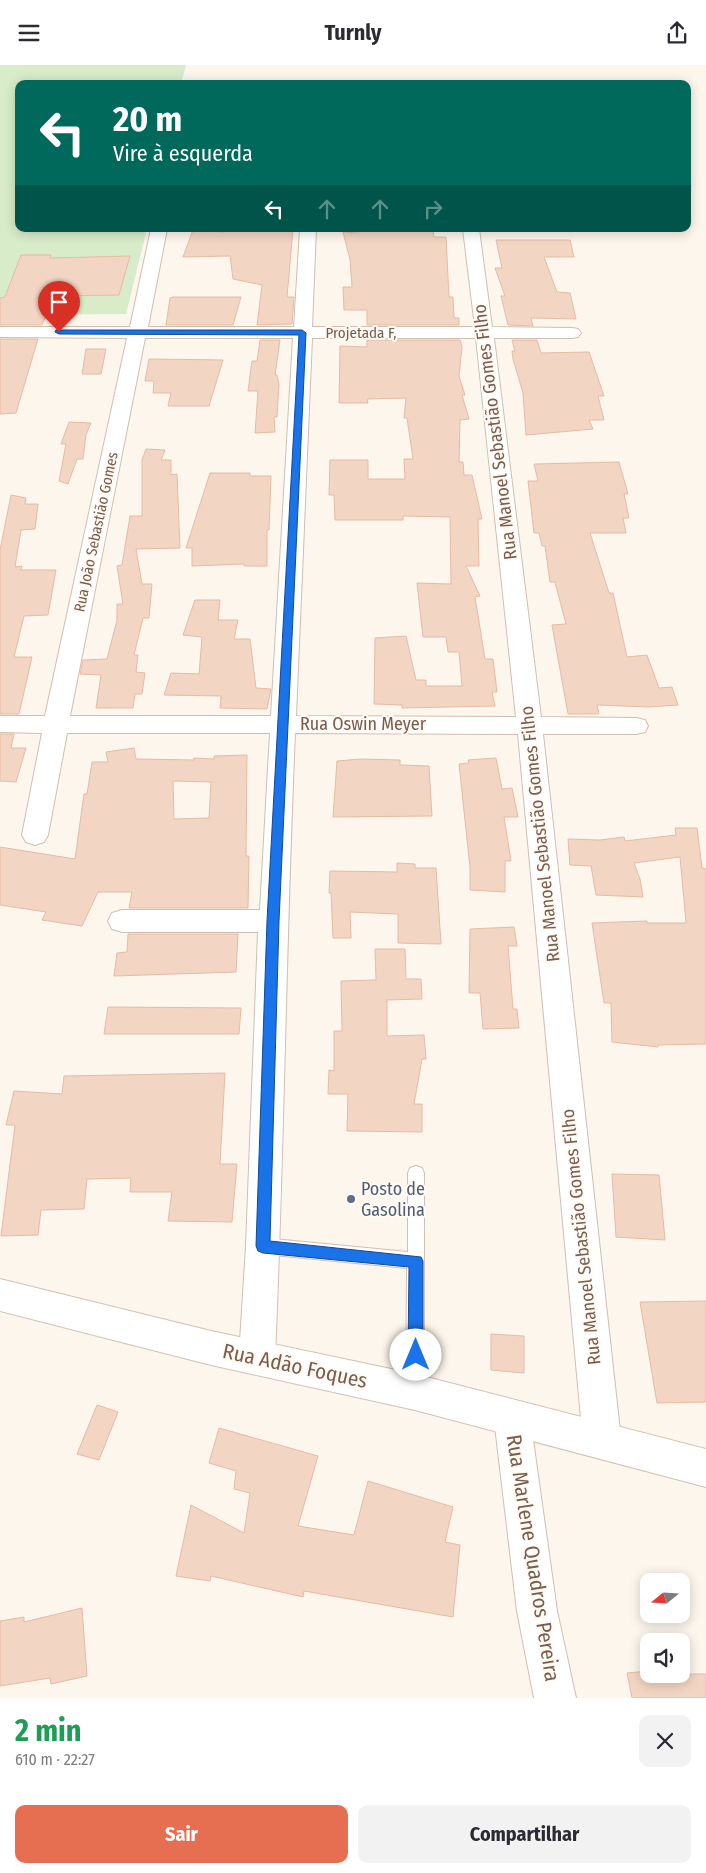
<!DOCTYPE html>
<html lang="pt">
<meta charset="utf-8">
<style>
:root{--surface:#fff;--page:#f2f2f3;--text:#2b2b33;--muted:#7c7c81;--accent:#e76f51}
body{margin:0;font-family:"Fira Sans Condensed",sans-serif;background:var(--page);color:var(--text);height:100vh;display:flex;flex-direction:column;font-size:19px;white-space:nowrap}
*{box-sizing:border-box;margin:0}
p{font-size:16px;color:var(--muted)}
.icon{flex:none;width:28px;height:28px;fill:none;stroke:currentColor;stroke-width:2;stroke-linecap:round;stroke-linejoin:round}
.map{position:relative;height:1633px;overflow:hidden}
.drawer{display:flex;flex-direction:column;background:var(--surface);flex:1}
.drawer>*{flex:none}
.hud{position:absolute;left:15px;top:15px;width:676px;height:152px;border-radius:10px;box-shadow:0 2px 12px #0003;background:#00695c;color:#fff;overflow:hidden}
.needle{width:32px;rotate:252deg}
.tools{position:absolute;left:640px;top:1508px;display:grid;gap:10px}
.tools a{display:grid;place-items:center;width:50px;height:50px;border-radius:10px;background:var(--surface);box-shadow:0 2px 12px #0003;font-size:25px}
.pin{position:absolute;display:grid;place-items:center;width:42px;height:42px;color:#fff;margin:-51px -21px;border-radius:50% 50% 50% 0;rotate:-45deg;box-shadow:0 0 5px #0007}
.pin .icon{rotate:45deg}
.me{position:absolute;width:55px;margin:-28px;rotate:0deg;stroke-linejoin:round;filter:drop-shadow(0 0 4px #0008)}
.turn{display:flex;align-items:center;gap:18px;height:105px;padding:0 15px;font-size:22px}
.turn .icon{width:65px;height:65px;stroke-width:2.5}
.turn b{display:block;font-size:35px;line-height:42px}
.lanes{display:flex;align-items:center;height:48px;padding:0 15px;background:#0003;justify-content:center;gap:25px;direction:ltr}
.lanes .off{opacity:.35}
.round{display:grid;place-items:center;flex:none;width:52px;height:52px;border-radius:10px;background:var(--page)}
.headline{display:flex;align-items:center;justify-content:space-between;height:85px;padding:0 15px}
h1{font-size:30px;font-weight:700;line-height:38px;color:#1e9e55}
.primary-button{display:flex;gap:10px;margin-top:auto;padding:10px 15px}
.primary-button a{flex:1;height:58px;border-radius:10px;background:var(--accent);color:#fff;font-size:20px;font-weight:700;line-height:58px;text-align:center}
.primary-button a+a{background:var(--page);color:var(--text)}
header{display:flex;justify-content:space-between;align-items:center;height:65px;padding:0 15px;background:var(--surface);font-size:22px;font-weight:700}
.map>svg:first-child{display:block}
</style>
<header><svg class="icon" aria-label="menu" viewBox="0 0 24 24"><path d="M4 6h16M4 12h16M4 18h16"/></svg>Turnly<svg class="icon" aria-label="share" viewBox="0 0 24 24"><path d="M12 15V3M7 8l5-5 5 5M5 13v7h14v-7"/></svg></header>
<div class="map">
<svg width="706" height="1633" viewBox="0 0 706 1633">
<rect width="100%" height="100%" fill="#fdf6ec"/>
<path fill="#d8ecc9" d="M0,0H186L181,19H19V164H147L126,249L0,250Z"/>
<path fill="#f3d5c3" stroke="#e6bba3" fill-rule="evenodd" d="M225,164H293L287,232H294L292,259L257,260L262,220L233,214L230,191L183,192L193,165L225,167Z
M360,165L433,166L434,172H446L449,232H453L454,253H459V260H367V245H344L343,222H352L350,194L343,167L359,168Z
M496,175H570L574,192H544L557,227L570,228L576,254L531,253L533,261L508,260L501,231H505L495,203H502Z
M21,190H51L50,193L130,191L119,230L54,231L42,260H0V233L5,232Z
M173,232H241L233,260H166L170,233Z
M0,274H38L16,348L0,349Z
M260,275H280L275,310H277L279,319L277,352H274L275,367L255,368L258,326H248L252,296H257Z
M367,275H460L462,282L459,311L465,330H462L469,354L460,355L459,397H463L464,410H472L482,454H478L479,501H466L480,531L475,532L485,594H493L497,627H492L495,641L402,643V640L374,639L375,573L406,571L416,615H426V621H462L459,587H448L446,572H423L417,518L451,519L450,452L403,451V455H335L334,430H329L330,395H368V414H405L404,394H413L407,353H404L406,333L367,334L368,338H339L340,281L367,282Z
M512,275H537L541,288L589,287L604,331H598L604,355H589L593,364L526,370L523,328L513,294L512,286H515Z
M86,284H106L101,309H82Z
M149,294L223,295L209,341H168L171,328H153L154,316H145Z
M69,357L91,358L86,370L83,394H77L68,419L59,416L66,379H61Z
M146,384L165,385L161,395H171V410L177,409L180,483L136,484L142,519H152L149,553H143L134,590H138L136,607L145,608L142,629H135L133,643H96L101,610L80,609L83,595L107,594L117,555V539H123L117,501L122,500L130,451H142V395Z
M619,397L628,429H624L629,453H623L626,468H590L609,528H613L627,592L647,590L659,623L672,622L678,640L649,642L597,640L599,649H568L552,560L566,559L555,517H550L545,481H542L539,468H534L528,416H538L534,399Z
M210,408H250V411H271L269,465H267V501H244V499L192,501V483H186Z
M11,430L26,433L25,439H38L35,464L21,465L15,502L22,501L21,505H56L48,550L24,551L14,592H32L19,649H0V485Z
M195,535H220L218,555H238L234,574H250L256,623L271,624L267,644L220,643L221,631L164,630L171,608L199,609L202,572L183,570Z
M0,669H14L11,683H26L16,717L0,716Z
M134,683L136,694L194,695V693L214,694V691L247,690L246,791H249L248,843H129L132,827H98L82,861L42,855L46,847L0,840V782L75,794L84,729H87L92,697H108L106,687ZM173,716L211,717L209,753L174,754Z
M496,693L502,724L512,723L518,752H504L511,796H505V827L470,825V802L459,699L469,698L468,695Z
M361,694L400,695V700L429,701L432,751L333,752L337,696Z
M675,763H697L702,803L706,804V979L658,980V982L612,977L611,938H604L592,858L647,856V858H686L680,792L634,798L640,814L643,832L596,830L591,801L570,800L568,774L600,775L624,772L625,776L676,770Z
M397,798L415,799V803H436L441,879L398,878V849L350,847L351,873H333L331,828H329L330,806L397,807Z
M514,862L517,881H508L513,944H517L519,963L483,964L480,928H469L470,864Z
M128,869H238L236,907L114,911L117,888L127,887Z
M375,884H405L406,914H421L422,934L387,935V971L424,970L426,994H422L414,1039H422V1067L347,1066L348,1029H328L329,1005L334,1006V966H342L341,916L376,915Z
M108,942L241,943L239,969H104Z
M225,1008L220,1099H237L232,1157L168,1156L172,1127H130L131,1113L87,1114L84,1144L41,1145L38,1170L1,1171L15,1060H6L14,1026L62,1029L64,1011Z
M612,1109L659,1110L665,1175L616,1172Z
M706,1236V1337L657,1338L640,1237Z
M491,1269L524,1271V1308L491,1305Z
M97,1340L118,1347L99,1395L77,1389Z
M219,1363L318,1391L298,1461L354,1470L368,1416L453,1442L445,1477L460,1480L453,1552L304,1526L303,1532L211,1511L210,1516L176,1511L191,1440L244,1468L250,1428L234,1424L236,1406L209,1398Z
M82,1543L87,1611L51,1619L50,1613L0,1621V1556L24,1552V1557Z
M649,1606V1609H706V1633H632L627,1608Z"/>
<g fill="none" stroke-linecap="round" stroke-linejoin="round">
<g stroke="#d1beb0" stroke-width="2">
<path id="lane" d="M416,1101L422,1103L424,1108V1327L421,1333L415,1336L409,1333L406,1327L407,1203L263,1189L257,1187L255,1181L257,1175L263,1173L408,1187V1108L410,1103Z"/>
</g>
<g stroke="#d1beb0" stroke-width="2">
<path id="street" d="M151,164H167L148,262H294L300,164H316L312,262H475L463,164H479L492,262L572,263L578,264L581,268L578,272L572,273H494L541,652L636,653L645,655L648,661L645,667L636,669H543L621,1375L615,1388L602,1394L589,1388L583,1375L518,669L295,668C286,876 284,1084 275,1292L270,1304L257,1310L244,1304L239,1292L246,1181L258,867H122L112,864L108,856L112,848L122,845H260L270,668H67L48,770L44,777L35,780L26,777L22,770L42,668L0,667V651H45L127,273L0,272V262H130ZM145,273H293L271,651H70ZM312,273H476L516,652L296,651Z
M512,1335L525,1340L530,1353L557,1546L576,1633H534L517,1546L494,1353L499,1340Z"/>
</g>
<g stroke="#d6c0b0" stroke-width="2">
<path id="secondary" d="M0,1214L211,1266L415,1309L706,1384V1422L415,1345L211,1300L0,1246Z"/>
</g>
<use href="#lane" fill="#fff" fill-rule="evenodd"/>
<use href="#street" fill="#fff" fill-rule="evenodd"/>
<use href="#secondary" fill="#fff" fill-rule="evenodd"/>
</g>
<path fill="#1a73e8" stroke="#114b97" d="M56,265H302L306,268L279,856L270,1176L421,1192L423,1196V1290L421,1295L416,1297L410,1295L408,1290L409,1202L263,1188L258,1186L256,1181L267,856L299,270L59,269L55,267Z"/>
<circle fill="#5c6f8a" stroke="#fffaf3" stroke-width="2" cx="351" cy="1134" r="5"/>
<g text-anchor="middle" dominant-baseline="central" stroke-width="4" stroke-linejoin="round" paint-order="stroke">
<g font-size="15" fill="#7a5c4d" stroke="#fffaf3">
<text x="361" y="268">Projetada F,</text>
<text transform="translate(96 467) rotate(-78)">Rua João Sebastião Gomes</text>
</g>
<g font-size="18" fill="#7a5c4d" stroke="#fffaf3">
<text transform="translate(495 367) rotate(-97)">Rua Manoel Sebastião Gomes Filho</text>
<text x="363" y="659">Rua Oswin Meyer</text>
<text transform="translate(540 769) rotate(-96)">Rua Manoel Sebastião Gomes Filho</text>
<text transform="translate(581 1172) rotate(-96)">Rua Manoel Sebastião Gomes Filho</text>
</g>
<g font-size="18" fill="#4e5e75" stroke="#fffaf3" text-anchor="start">
<text x="361" y="1124">Posto de<tspan x="361" dy="21">Gasolina</tspan></text>
</g>
<g font-size="21" fill="#7a5c4d" stroke="#fffaf3">
<text transform="translate(295 1301) rotate(12)">Rua Adão Foques</text>
<text transform="translate(533 1493) rotate(81)">Rua Marlene Quadros Pereira</text>
</g>
</g>
</svg>
<div class="tools">
<a><svg class="needle" viewBox="-14 -14 28 28"><path d="M0-13l5 13h-10z" fill="#e53935"/><path d="M0 13l5-13h-10z" fill="#7c7c81"/></svg></a>
<a><svg class="icon" aria-label="sound" viewBox="0 0 24 24"><path d="M4 9h4l5-4v14l-5-4H4zM17 9q2 3 0 6"/></svg></a>
</div>
<div class="pin" style="left:59px;top:267px;background:#d93025"><svg class="icon" aria-label="arrive" viewBox="0 0 24 24"><path d="M6 21V4h12l-3 4 3 4H6"/></svg></div>
<svg class="me" style="left:416px;top:1290px" viewBox="-20 -20 40 40"><circle r="19" fill="#fff"/><path d="M0-13L10 11 0 6-10 11z" fill="#1a73e8"/></svg>
<div class="hud">
<div class="turn"><svg class="icon" aria-label="left" viewBox="0 0 24 24"><path d="M17 20v-9H6M10 6l-5 5 5 5"/></svg><div><b>20 m</b>Vire à esquerda</div></div>
<div class="lanes"><svg class="icon" aria-label="left" viewBox="0 0 24 24"><path d="M17 20v-9H6M10 6l-5 5 5 5"/></svg><svg class="icon off" aria-label="ahead" viewBox="0 0 24 24"><path d="M12 20V5M6 11l6-6 6 6"/></svg><svg class="icon off" aria-label="ahead" viewBox="0 0 24 24"><path d="M12 20V5M6 11l6-6 6 6"/></svg><svg class="icon off" aria-label="right" viewBox="0 0 24 24"><path d="M7 20v-9h11M14 6l5 5-5 5"/></svg></div>
</div>
</div>
<section class="drawer">
<div class="headline"><div><h1>2 min</h1><p>610 m · 22:27</p></div><a class="round"><svg class="icon" aria-label="close" viewBox="0 0 24 24"><path d="M6 6l12 12M18 6L6 18"/></svg></a></div>
<div class="primary-button"><a>Sair</a><a>Compartilhar</a></div>
</section>
